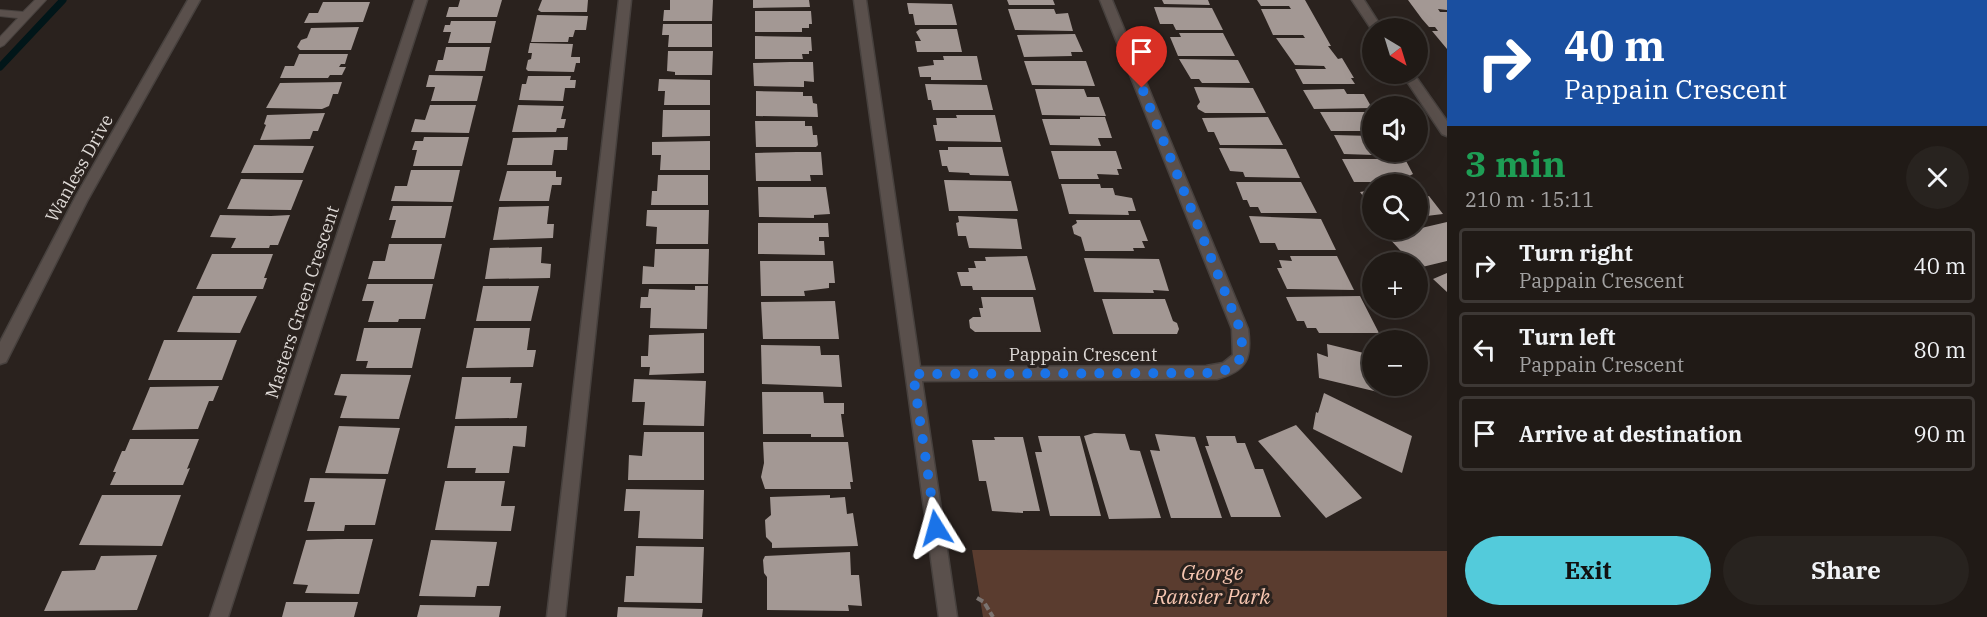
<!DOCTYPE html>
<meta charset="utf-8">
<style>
:root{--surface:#201a16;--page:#28231f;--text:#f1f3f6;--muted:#a2a1a1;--line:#3d3835;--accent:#53cbdb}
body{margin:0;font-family:"IBM Plex Serif",serif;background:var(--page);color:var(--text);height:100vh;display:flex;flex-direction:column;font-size:22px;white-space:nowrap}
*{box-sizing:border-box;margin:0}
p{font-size:20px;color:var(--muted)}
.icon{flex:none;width:33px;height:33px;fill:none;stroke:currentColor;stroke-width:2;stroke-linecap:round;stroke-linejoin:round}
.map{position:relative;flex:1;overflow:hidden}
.sheet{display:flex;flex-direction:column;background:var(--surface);width:540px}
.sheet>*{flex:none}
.top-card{background:#1a4fa0;color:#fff;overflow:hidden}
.needle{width:39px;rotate:142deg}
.fabs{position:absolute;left:1362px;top:18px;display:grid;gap:12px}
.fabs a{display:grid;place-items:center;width:66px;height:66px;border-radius:50%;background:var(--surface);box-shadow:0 6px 24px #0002,0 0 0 2px var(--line);font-size:30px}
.pin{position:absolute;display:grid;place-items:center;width:51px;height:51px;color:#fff;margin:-62px -26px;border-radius:50% 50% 50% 0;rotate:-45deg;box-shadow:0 0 6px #0007}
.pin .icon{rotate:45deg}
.me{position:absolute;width:66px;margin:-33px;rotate:352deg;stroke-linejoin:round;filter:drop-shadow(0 0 4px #0008)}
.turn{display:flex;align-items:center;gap:21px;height:126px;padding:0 18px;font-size:27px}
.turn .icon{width:78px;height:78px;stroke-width:2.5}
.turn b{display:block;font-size:42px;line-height:51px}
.round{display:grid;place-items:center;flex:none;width:63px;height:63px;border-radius:32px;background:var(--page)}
.head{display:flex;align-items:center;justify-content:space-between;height:102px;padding:0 18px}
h1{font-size:36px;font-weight:700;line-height:45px;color:#1e9e55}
.primary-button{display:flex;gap:12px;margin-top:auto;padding:12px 18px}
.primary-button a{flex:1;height:69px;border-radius:36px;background:var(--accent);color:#111;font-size:24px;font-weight:700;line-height:69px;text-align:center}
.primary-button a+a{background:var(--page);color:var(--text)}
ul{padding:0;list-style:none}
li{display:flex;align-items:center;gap:18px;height:75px;margin:0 12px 9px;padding:0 6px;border:3px solid var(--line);border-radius:6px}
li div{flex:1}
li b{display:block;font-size:22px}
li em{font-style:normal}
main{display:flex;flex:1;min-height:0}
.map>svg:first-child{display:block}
</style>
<main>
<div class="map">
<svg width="1447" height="617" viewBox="0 0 1447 617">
<rect width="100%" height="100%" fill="#2a221e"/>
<path fill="#5a3c2f" d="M972,550L1447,551V617H983Z"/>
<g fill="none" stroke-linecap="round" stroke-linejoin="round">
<path stroke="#011619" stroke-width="7" d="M0,67L63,0"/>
</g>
<path fill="#a39894" d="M460,0H502L497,17H446L449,7H458Z
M542,0H588L587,12H541L538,10Z
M670,0H713L712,21H663L664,10H670Z
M753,0H809L810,7L753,8Z
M1007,0H1053L1055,5H1009Z
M1162,0H1208L1210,5L1164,4Z
M1257,0H1305L1331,46H1328L1338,59L1342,58L1354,78H1351L1355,84H1303L1295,69H1326L1324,66L1295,65L1276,38H1305L1303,35H1273L1261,9H1291L1289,6H1261Z
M1408,0H1447V10L1438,9L1440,12H1447V49L1432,31H1438L1435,27H1429L1422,19Z
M323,2H370L363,22L304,23L309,13H318Z
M907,3L952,4L957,25H915L913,14H909Z
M1154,7L1212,8L1223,30H1176L1173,24H1160Z
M1008,9H1054L1056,14L1068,13L1073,31L1015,30Z
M755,11H811L812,24H809V28H802V32H755Z
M537,15L588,16L586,30H575L573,37H569L568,42H531Z
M451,21H496L491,43H448L451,32H443L445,25H450Z
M663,24H712V47H668L669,35H662Z
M359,27L351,50H300L297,47L301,40L307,38L311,28Z
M920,29H957L962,52H917L915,41H921L916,32Z
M1179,33H1223L1235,56H1178L1170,37H1181Z
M1075,34L1083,52H1071L1072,56L1024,57L1017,35Z
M755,36L811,37L812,51H809V54H802L803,59H755Z
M530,43L573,44L571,57H580V63H576L574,72L528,71L526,69L528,60L531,59L532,53H528Z
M446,47H490L485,71H435L438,60H443Z
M668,51H713L712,75H675V72L667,71Z
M299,54H348L345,64H341L339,67H346L342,75H330L328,78H280L285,66H294Z
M943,56H977L982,80H931V77H920L918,67L934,65L933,60H944Z
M1179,59L1238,60L1250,83H1202L1199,79H1191Z
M1024,61H1086L1095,86L1032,85Z
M790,62H813L814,82L804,81V87L754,86L753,63Z
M429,75L483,76L477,101H431L435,87H426Z
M528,76H571L570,80H576L575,88H565L563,101L519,100L522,84H526Z
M659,79L710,80V105H664L665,91H658Z
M342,82L338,94H333L329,106L322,109L266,108L280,83Z
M925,84L987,85L993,110H933L931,100H928Z
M1194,87L1253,88L1266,113H1205L1198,109L1197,106L1200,102Z
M1035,89H1084L1087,97H1099L1106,116L1042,115Z
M1344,89L1347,94H1364L1372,108L1314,109L1303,90Z
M756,91L803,92V96H812L813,103L817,104L818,117L756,116Z
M430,105H476L469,133L411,132L415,119L425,120Z
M518,105L564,106L561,119H566L564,128H557L556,132H512Z
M663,110H710V136L662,137Z
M1320,112H1372L1371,126L1372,131H1331Z
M325,113L318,131H313L310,139L260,140L266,125L264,124L267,115Z
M956,115H995L1001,142L936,141L933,125H937L936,118H957Z
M1080,117H1105L1112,138H1098L1101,146L1050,145L1042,119H1080Z
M1268,117L1283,145H1220L1214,132H1208L1202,118Z
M755,121H805V126H812L813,135H817L818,145L816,147H756Z
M1334,135L1372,136V152H1400L1403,156L1344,154Z
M424,137H469L462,166H413L417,150H412L415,141H423Z
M568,137L567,150H554L552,165H507L513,138Z
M710,141V170H660L661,155H652V142Z
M254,145L314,146L303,173H241Z
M948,147H1002L1009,176L970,175L969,173L949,172L947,166H942L939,150H948Z
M1219,148L1286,149L1300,178L1245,177L1243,172L1230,171Z
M1051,151H1116L1122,169H1117L1119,175L1097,174L1099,179H1059Z
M797,152H821L823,175H810L811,181H756L755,153Z
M1342,159H1405L1413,174L1409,176H1397L1400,182H1354Z
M411,170H460L453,202L391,201L395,186H407Z
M507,171H556V177H562L561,185H552L549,201H499Z
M658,175H708V205H651L652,191H657Z
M241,179L303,180L291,210L227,209Z
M944,180L1011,181L1018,211H949Z
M1236,182H1301L1317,213H1261L1258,207H1250L1247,200H1243Z
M1061,184H1100L1101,188H1113L1115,195L1132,198L1136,211H1128L1129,215L1069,214Z
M758,187H826L830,214L814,215V218L759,217Z
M1372,190V208L1360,192Z
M1429,196L1443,214L1418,217V198Z
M393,206H452L445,238H391L396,220H389Z
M549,206L547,224H554L553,238L493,240L499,207Z
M647,210H709L708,244H656L657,227L646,226Z
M220,215L271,216L290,215L278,245H270L269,248H231L236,238L210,237Z
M958,216L1017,219L1022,249L969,248L966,236H958L956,223L959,222Z
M1249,216L1321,219L1336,250H1278L1275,243H1260Z
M1076,220H1140L1148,241H1142L1145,248H1133L1134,251H1085L1081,237L1074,234L1072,226L1077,223Z
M1447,222V261L1418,268V262H1411L1387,236Z
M758,223H828L829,237H819V241H824L825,255L758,254Z
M389,244H442L434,279H368L373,261H385Z
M542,247L541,263L551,264L550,278L485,279L490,248Z
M655,249H709L708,284H642L643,266L654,267Z
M212,254H273L264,278H267L263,289H196Z
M1027,256L1036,290H973L972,286H961L957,272H969L968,268H976L974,261H986L985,257Z
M1290,256H1337L1354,290L1287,289L1277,268H1282L1279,260L1292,261Z
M1084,258L1159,259L1169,291L1153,290L1154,293L1094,292Z
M760,261H833L835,283H829V288L804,291L805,296H761Z
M1447,273V292L1433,279Z
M367,284H433L425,319H399L398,322H368L374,301H362Z
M483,286H539L531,321H476Z
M695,286H708L707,329L650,328L651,308H640L641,297H648L649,289L695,290Z
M193,296H257L240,333L177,332Z
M1360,296L1379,333H1319L1316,328H1307L1304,321H1297L1286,297Z
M981,297H1033L1041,332H975L970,328L969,320L973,317H981L979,308H983Z
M1102,299H1165L1173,321L1177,323L1179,329L1177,334H1113Z
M835,301L839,339H763L761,302Z
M364,328H421L412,368H366L368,361H356Z
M474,328H530L527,350H536L533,367L466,368Z
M704,333V373L649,375L650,367H641V356H648L649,335Z
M164,340H237L222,380H148Z
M1327,344L1372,355V386H1398L1399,397L1319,378L1317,353L1328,357Z
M761,345L820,346L821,355H839L842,387L762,384Z
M341,374L411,375L399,419L340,418L347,396L334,395Z
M462,377H511L510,383H522L517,418L455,419Z
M634,379L706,381L704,426L643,425L645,402H632Z
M219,386L213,401H209L198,429L132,430L150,387Z
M762,392H823L824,403H844V414H841L844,437H811V434H763Z
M1324,393L1412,436L1402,473L1313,429L1316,412L1318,413Z
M1296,425L1362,498L1326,518L1258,441Z
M339,426L400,428L388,474L325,473Z
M455,426H527L525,447L513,446L509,473H475L476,468H447Z
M644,432H704V480H628L629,455L642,456Z
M1094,433L1125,434L1130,450L1140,451L1161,518L1109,519L1084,436Z
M1155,434L1195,437L1222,518H1171L1150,450L1160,451Z
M1038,436H1080L1101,516H1050L1035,452H1042Z
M1206,436H1235L1237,443H1245L1255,469H1263L1281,517H1231L1205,446H1209Z
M994,437H1023L1040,511H1023V513L992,511L986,481H979L972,440H995Z
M130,439H199L187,469L190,468L183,485H110L116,472H113L122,451H125Z
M763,442H848L853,482H850L851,489H765L761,477L764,463Z
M310,478L386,479L375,525H345L344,531H307L315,502H304Z
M445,481H505L501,506H515L511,531L435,530Z
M626,489L704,490L703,539L638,538L640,511H624Z
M102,495H181L162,546L79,545Z
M830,495V498L845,497L847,514L853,513L858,546L772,548V543L766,537L765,520L771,515L770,497Z
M337,539H373L359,594L305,593L308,585L293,584L306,540Z
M431,540L497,542L489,586H477L475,597L419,596Z
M636,546L704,547L702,603L624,602L626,576H634Z
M850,552L851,575H859L862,606L848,605L849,611L767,610V577L764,573L763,560L765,556Z
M157,555L137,610L44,611L62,571L95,570L101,556Z
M286,602H358L354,617H282Z
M420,605L501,606L499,617H417Z
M618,607L703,609L702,617H617Z"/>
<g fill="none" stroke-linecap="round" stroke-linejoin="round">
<g stroke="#47413e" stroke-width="2">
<path id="lane" d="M35,0H46L4,45L0,47V37L18,18L0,16V10L23,12Z"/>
</g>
<g stroke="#47413e" stroke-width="3">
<path id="street" d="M415,0H427L228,617H210Z
M619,0H631L565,617H547Z
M854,0H866L920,367L1206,366L1223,363L1233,355L1232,329L1100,0H1112L1248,329C1252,358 1247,371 1217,379L922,381L957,617H939Z
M1352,0H1364L1382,28L1372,30Z
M1402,74H1414L1447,121V136L1442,134Z"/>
</g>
<g stroke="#47413e" stroke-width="3">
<path id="secondary" d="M188,0H200L87,201L6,362L0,364V342L76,196Z"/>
</g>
<path stroke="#7b7471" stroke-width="4" stroke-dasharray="7 3" stroke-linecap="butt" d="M977,598L984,602L993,617"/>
<use href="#lane" fill="#5a504c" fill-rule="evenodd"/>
<use href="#street" fill="#5a504c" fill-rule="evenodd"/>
<use href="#secondary" fill="#5a504c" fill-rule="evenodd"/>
</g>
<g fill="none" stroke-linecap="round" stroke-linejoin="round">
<path stroke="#1a73e8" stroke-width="10" stroke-dasharray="0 18" d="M936,528L913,374L1206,373C1239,371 1246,361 1240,329L1142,88"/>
</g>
<g text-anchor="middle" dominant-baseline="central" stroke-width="6" stroke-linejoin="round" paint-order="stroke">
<g font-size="18" fill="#ded9d6" stroke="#2a221e">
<text transform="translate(79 168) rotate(-61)">Wanless Drive</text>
<text transform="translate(302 302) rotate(-72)">Masters Green Crescent</text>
<text x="1083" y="354">Pappain Crescent</text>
</g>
<g font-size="21" font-style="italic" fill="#f7c6b1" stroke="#2a221e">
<text x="1212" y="572">George<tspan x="1212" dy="24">Ransier Park</tspan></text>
</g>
</g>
</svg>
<div class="fabs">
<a><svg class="needle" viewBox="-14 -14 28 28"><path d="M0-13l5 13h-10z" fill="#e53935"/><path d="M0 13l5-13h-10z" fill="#a2a1a1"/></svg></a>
<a><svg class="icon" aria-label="sound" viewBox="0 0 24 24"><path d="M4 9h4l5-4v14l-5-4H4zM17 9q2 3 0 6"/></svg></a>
<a><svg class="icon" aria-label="search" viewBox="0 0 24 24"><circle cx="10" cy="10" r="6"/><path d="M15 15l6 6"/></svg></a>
<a>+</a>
<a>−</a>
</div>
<div class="pin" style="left:1142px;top:88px;background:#d93025"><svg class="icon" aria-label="arrive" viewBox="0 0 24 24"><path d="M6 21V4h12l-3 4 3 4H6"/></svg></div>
<svg class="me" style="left:936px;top:528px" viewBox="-20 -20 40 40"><path d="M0-17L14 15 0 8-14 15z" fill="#1a73e8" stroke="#fff" stroke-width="4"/></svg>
</div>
<section class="sheet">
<div class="top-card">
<div class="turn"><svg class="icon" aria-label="right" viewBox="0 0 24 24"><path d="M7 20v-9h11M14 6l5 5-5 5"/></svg><div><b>40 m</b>Pappain Crescent</div></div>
</div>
<div class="head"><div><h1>3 min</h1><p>210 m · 15:11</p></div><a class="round"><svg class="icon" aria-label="close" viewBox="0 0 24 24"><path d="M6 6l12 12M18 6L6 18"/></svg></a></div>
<ul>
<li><svg class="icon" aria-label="right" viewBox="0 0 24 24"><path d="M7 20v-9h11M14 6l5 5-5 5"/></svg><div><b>Turn right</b><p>Pappain Crescent</p></div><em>40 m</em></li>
<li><svg class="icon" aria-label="left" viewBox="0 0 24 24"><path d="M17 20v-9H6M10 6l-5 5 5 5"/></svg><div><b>Turn left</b><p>Pappain Crescent</p></div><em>80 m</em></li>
<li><svg class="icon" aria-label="arrive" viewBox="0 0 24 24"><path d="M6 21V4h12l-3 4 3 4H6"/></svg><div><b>Arrive at destination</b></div><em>90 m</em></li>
</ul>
<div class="primary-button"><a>Exit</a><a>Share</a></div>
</section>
</main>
